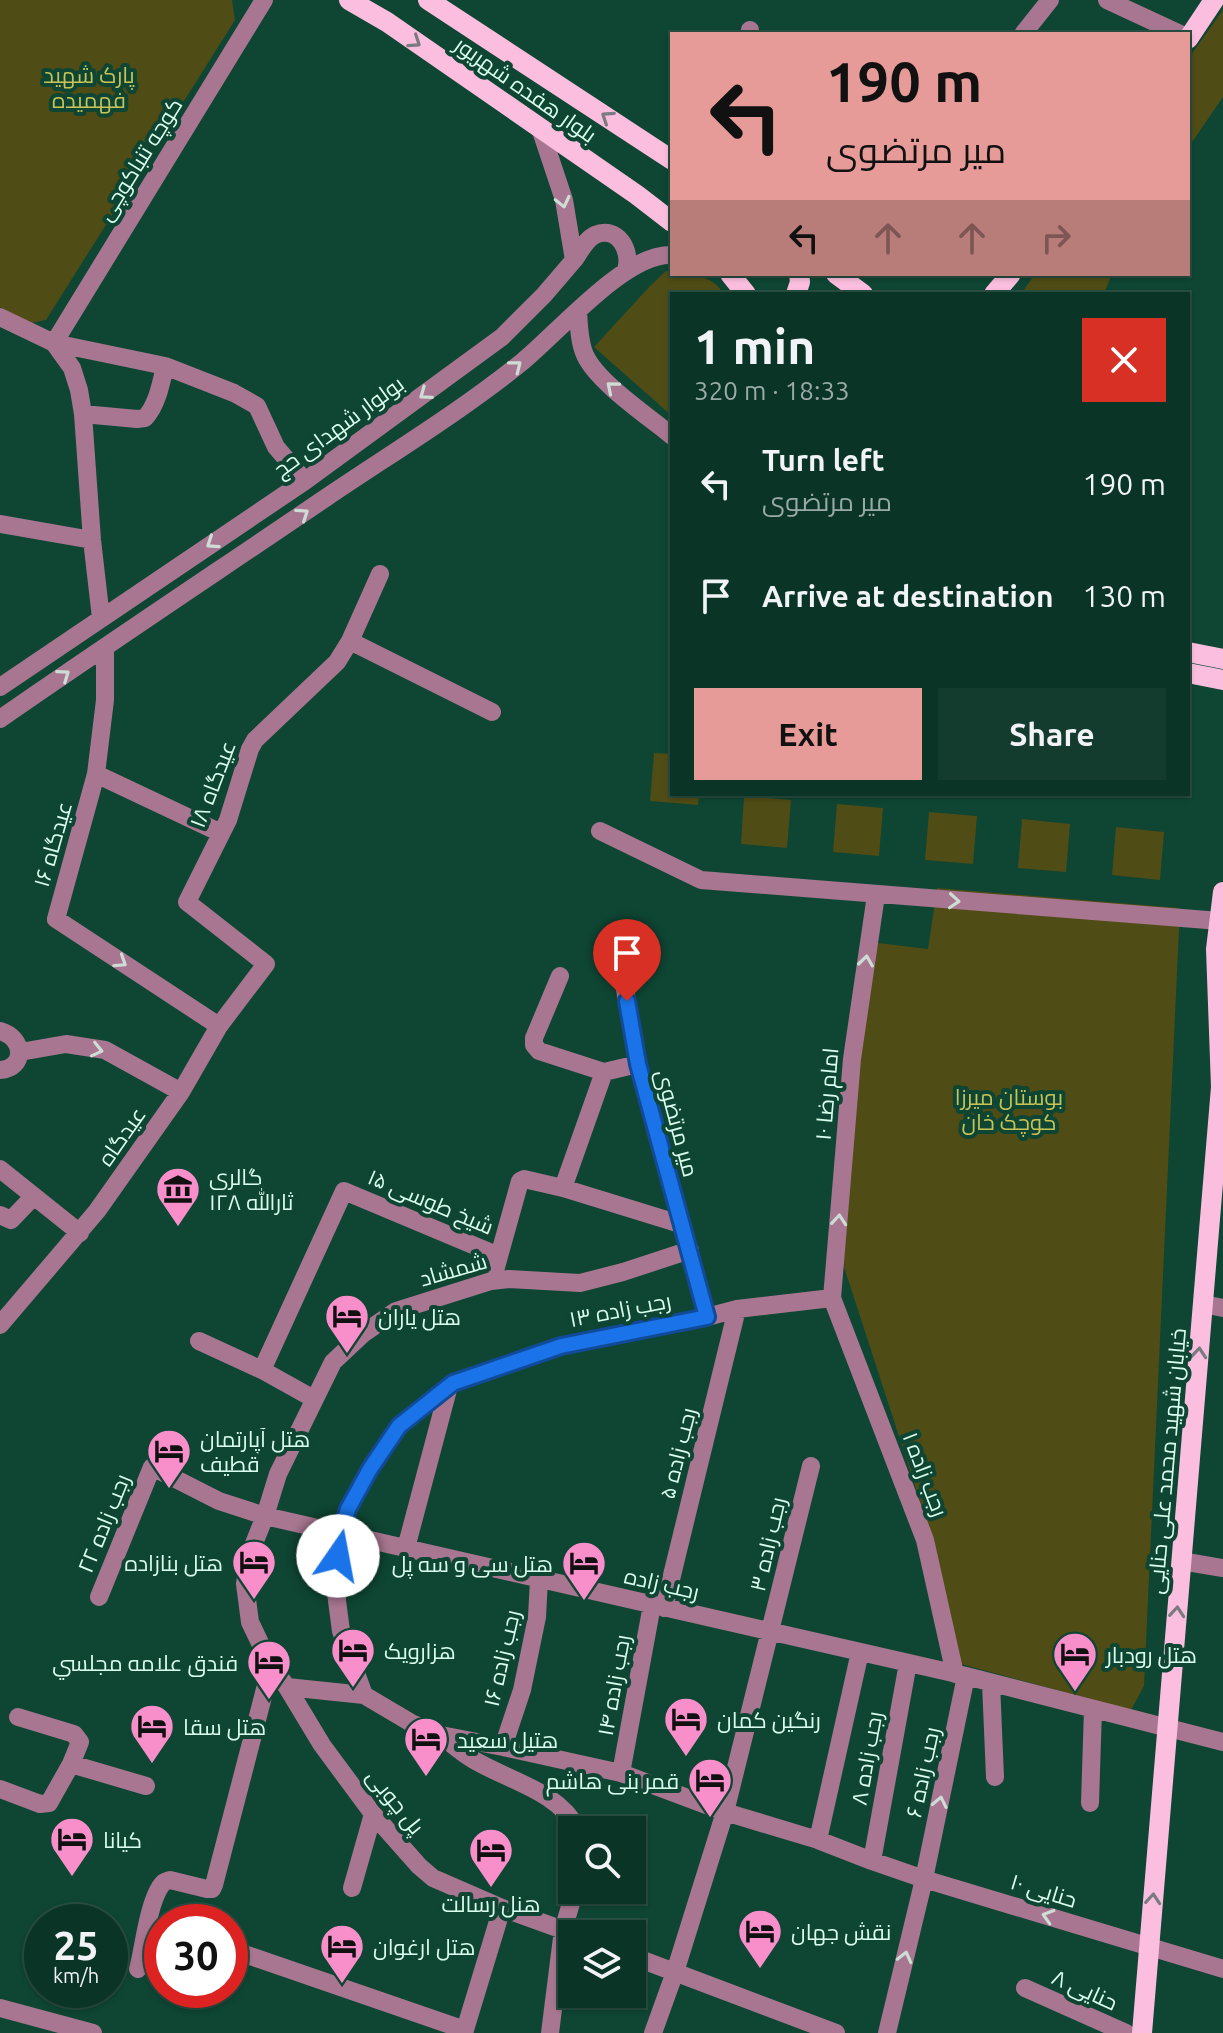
<!DOCTYPE html>
<meta charset="utf-8">
<style>
:root{--surface:#0a3426;--page:#133c2e;--text:#f1f3f6;--muted:#99aaa7;--line:#2a4f43;--accent:#e69b98}
body{margin:0;font-family:Ubuntu,Cairo,sans-serif;background:var(--page);color:var(--text);height:100vh;display:flex;flex-direction:column;font-size:30px;white-space:nowrap}
*{box-sizing:border-box;margin:0}
p{font-size:26px;color:var(--muted)}
.icon{flex:none;width:44px;height:44px;fill:none;stroke:currentColor;stroke-width:2;stroke-linecap:round;stroke-linejoin:round}
.map{position:relative;flex:1;overflow:hidden}
.side{position:absolute;left:670px;top:292px;width:520px;height:504px;display:flex;flex-direction:column;background:var(--surface);border-radius:0px;box-shadow:0 2px 6px #0004,0 0 0 2px var(--line)}
.side>*{flex:none}
.hud{position:absolute;left:670px;top:32px;width:520px;height:244px;border-radius:0px;box-shadow:0 2px 6px #0004,0 0 0 2px var(--line);background:#e69b98;color:#111;overflow:hidden}
.controls{position:absolute;left:558px;top:1816px;display:grid;gap:16px}
.controls a{display:grid;place-items:center;width:88px;height:88px;border-radius:0px;background:var(--surface);box-shadow:0 2px 6px #0004,0 0 0 2px var(--line);font-size:40px}
.speed{position:absolute;left:24px;top:1904px;display:flex;gap:16px;font-size:40px;font-weight:700;text-align:center}
.speed>*{display:grid;place-content:center;width:104px;height:104px;border-radius:50%;background:var(--surface);box-shadow:0 2px 6px #0004,0 0 0 2px var(--line);line-height:1}
.speed small{font-size:20px;font-weight:400}
.speed .limit{border:12px solid #d22;background:#fff;color:#111}
.pin{position:absolute;display:grid;place-items:center;width:68px;height:68px;color:#fff;margin:-82px -34px;border-radius:50% 50% 50% 0;rotate:-45deg;box-shadow:0 0 8px #0007}
.pin .icon{rotate:45deg}
.me{position:absolute;width:88px;margin:-44px;rotate:12deg;stroke-linejoin:round;filter:drop-shadow(0 0 6px #0008)}
.turn{display:flex;align-items:center;gap:28px;height:168px;padding:0 24px;font-size:36px}
.turn .icon{width:104px;height:104px;stroke-width:2.5}
.turn b{display:block;font-size:56px;line-height:68px}
.lanes{display:flex;align-items:center;height:76px;padding:0 24px;background:#0003;justify-content:center;gap:40px;direction:ltr}
.lanes .off{opacity:.35}
.round{display:grid;place-items:center;flex:none;width:84px;height:84px;border-radius:0px;background:var(--page)}
.headline{display:flex;align-items:center;justify-content:space-between;height:136px;padding:0 24px}
h1{font-size:48px;font-weight:600;line-height:60px}
.button{display:flex;gap:16px;margin-top:auto;padding:16px 24px}
.button a{flex:1;height:92px;border-radius:0px;background:var(--accent);color:#111;font-size:32px;font-weight:600;line-height:92px;text-align:center}
.button a+a{background:var(--page);color:var(--text)}
ul{padding:0;list-style:none}
li{display:flex;align-items:center;gap:24px;height:112px;padding:0 24px}
li div{flex:1}
li b{display:block;font-size:30px}
li em{font-style:normal}
.map>svg:first-child{display:block}
</style>
<div class="map">
<svg width="1223" height="2033" viewBox="0 0 1223 2033">
<rect width="100%" height="100%" fill="#0e4533"/>
<path fill="#4f4c15" d="M0,0H232L235,20L46,320L31,323L0,307Z
M1223,10V97L1188,148V59Z
M666,271H672V274C693,274 712,275 724,294H672V416L594,347L650,286Z
M1035,274H1112L1104,294H1021Z
M654,753L672,754V794H699L698,805L650,801Z
M744,796L791,800L787,848L741,844Z
M837,804L883,808L879,856L833,852Z
M929,812L977,816L973,864L925,860Z
M1022,819L1070,824L1066,872L1018,868Z
M1116,827L1164,832L1160,880L1112,875Z
M937,888L1180,908L1144,1686L1131,1710L961,1664L932,1538L844,1267L846,1112L861,941L928,949Z"/>
<g fill="none" stroke-linecap="round" stroke-linejoin="round">
<path stroke="#a87690" stroke-width="18" d="M1107,0L1180,34
M749,34L750,30
M1023,34L1050,0
M574,260C580,252 586,239 595,235C618,225 632,251 626,270
M578,311C579,325 579,342 585,355C597,382 648,416 672,436
M0,317L54,343L165,366
M54,343L264,0
M54,343L72,368L79,390L83,414L92,540L101,618
M83,414L137,419L145,418C157,405 161,384 165,366L234,393L257,406L276,447L305,481
M1,524L92,540
M350,641L492,712
M105,647V700L96,774L56,919L219,1026
M0,687L305,481L502,337L544,295L574,260L564,200L540,128
M0,719C108,644 218,571 327,497C392,453 460,412 522,362C558,333 626,252 672,255
M96,774L221,833
M600,831L701,880L1220,921
M876,895L852,1059L832,1298L925,1540L955,1674
M616,938L638,1064L707,1317
M560,976L534,1038V1045L539,1051L604,1072L638,1064
M0,1031C25,1038 26,1068 0,1070
M20,1052L66,1044L105,1050L181,1092
M0,1169L80,1233
M563,1188L604,1072
M0,1215L11,1220L34,1196
M496,1267L520,1181L524,1179L563,1188L680,1224
M1203,1304L1223,1308
M0,1325L97,1211L181,1092L219,1026L266,964L187,902L228,820L250,749L255,740L337,662L350,641L380,574
M199,1341L262,1370L314,1399
M262,1370L344,1191L499,1256
M406,1548L449,1386
M1181,1561L1223,1568
M99,1597L152,1467L219,1501L265,1516L966,1676L1223,1742
M664,1608L737,1309
M991,1683L995,1777
M287,1687L364,1695L413,1724L441,1735L503,1747L621,1773L725,1812L818,1840L872,1861L924,1879L1223,1969
M364,1695L341,1631L334,1578L341,1533L348,1509L370,1469L399,1426L453,1383L561,1346L707,1317L737,1309L832,1298
M18,1717L74,1734L80,1742L71,1764
M443,1737C453,1745 463,1754 474,1760C509,1781 559,1791 578,1830
M503,1747L522,1690L537,1617L539,1579
M621,1773L652,1605
M0,1789L40,1804L49,1803L71,1764L146,1786
M1090,1803L1093,1709
M818,1840L860,1652
M872,1861L908,1663
M352,1888L373,1814
M574,1934L502,1908L433,1878L419,1866L373,1814L322,1745L287,1687L271,1666L250,1622L245,1584L249,1556L265,1516L278,1474L333,1362L364,1333L396,1311L491,1281L509,1279L580,1283L623,1272L690,1250
M230,1949L465,2030
M632,1956L836,2033
M138,1969C144,1946 148,1906 160,1887C164,1881 164,1882 170,1880L207,1889H212L214,1885L271,1666
M1025,1988L1126,2033
M0,2008L93,2033
M464,2033L502,1908
M550,2033L563,1930L575,1890
M653,2033L675,1972L725,1812L811,1466
M887,2033L924,1879L966,1676"/>
<path stroke="#fcbede" stroke-width="20" d="M349,0L387,22L637,195L672,222
M428,0L672,160
M1188,39L1214,0
M730,274L746,294
M836,274L863,294
M796,294L800,282L799,274
M994,294L1011,274
M1188,652L1223,659
M1188,673L1223,680
M1142,2033L1221,1087L1216,949L1223,892"/>
</g>
<defs><path id="oneway-chevron" d="M-2-3.5L2.5 0L-2 3.5" fill="none" stroke-width="1.6" stroke-linecap="round" stroke-linejoin="round" transform="scale(2)"/></defs>
<g stroke="#797b80">
<use href="#oneway-chevron" transform="translate(415 42) rotate(34)"/>
<use href="#oneway-chevron" transform="translate(607 117) rotate(-146)"/>
<use href="#oneway-chevron" transform="translate(1199 1353) rotate(-85)"/>
<use href="#oneway-chevron" transform="translate(1177 1612) rotate(-85)"/>
<use href="#oneway-chevron" transform="translate(1153 1899) rotate(-85)"/>
</g>
<g stroke="#cedcd6">
<use href="#oneway-chevron" transform="translate(563 202) rotate(77)"/>
<use href="#oneway-chevron" transform="translate(516 366) rotate(-38)"/>
<use href="#oneway-chevron" transform="translate(612 387) rotate(-140)"/>
<use href="#oneway-chevron" transform="translate(425 394) rotate(144)"/>
<use href="#oneway-chevron" transform="translate(303 514) rotate(-34)"/>
<use href="#oneway-chevron" transform="translate(212 543) rotate(146)"/>
<use href="#oneway-chevron" transform="translate(64 675) rotate(-35)"/>
<use href="#oneway-chevron" transform="translate(954 901) rotate(4)"/>
<use href="#oneway-chevron" transform="translate(866 961) rotate(-82)"/>
<use href="#oneway-chevron" transform="translate(121 962) rotate(33)"/>
<use href="#oneway-chevron" transform="translate(97 1050) rotate(13)"/>
<use href="#oneway-chevron" transform="translate(839 1220) rotate(-85)"/>
<use href="#oneway-chevron" transform="translate(940 1802) rotate(-78)"/>
<use href="#oneway-chevron" transform="translate(1048 1916) rotate(-163)"/>
<use href="#oneway-chevron" transform="translate(905 1957) rotate(-76)"/>
</g>
<g fill="none" stroke-linecap="round" stroke-linejoin="round">
<g stroke="#114b97" stroke-width="20">
<path id="route" d="M338,1556L341,1533L348,1509L370,1469L399,1426L453,1383L561,1346L707,1317L638,1064L627,1001"/>
</g>
<use href="#route" stroke="#1a73e8" stroke-width="14"/>
</g>
<defs>
<g id="museum-pin" transform="scale(2.3)"><path d="M0 17L-7.5 6A9.5 9.5 0 1 1 7.5 6Z" fill="#f98fca" stroke="#0e4533"/><path d="M0-6L6-3V-2H-6V-3ZM-5-1h2V3h-2ZM-1-1h2V3h-2ZM3-1h2V3H3ZM-6 4H6V6H-6Z" fill="#111"/></g>
<g id="hotel-pin" transform="scale(2.3)"><path d="M0 17L-7.5 6A9.5 9.5 0 1 1 7.5 6Z" fill="#f98fca" stroke="#0e4533"/><path d="M-6-4.5h1.5V1H6V5H4.5V3h-9V5H-6ZM-4 0a1.8 1.8 0 1 1 3.6 0ZM.5 0V-2.5h3Q6-2.5 6 0Z" fill="#111"/></g>
</defs>
<g fill-rule="evenodd">
<use href="#museum-pin" x="178" y="1189"/>
<use href="#hotel-pin" x="347" y="1316"/>
<use href="#hotel-pin" x="169" y="1451"/>
<use href="#hotel-pin" x="254" y="1562"/>
<use href="#hotel-pin" x="584" y="1563"/>
<use href="#hotel-pin" x="353" y="1650"/>
<use href="#hotel-pin" x="1075" y="1654"/>
<use href="#hotel-pin" x="269" y="1662"/>
<use href="#hotel-pin" x="686" y="1719"/>
<use href="#hotel-pin" x="152" y="1726"/>
<use href="#hotel-pin" x="426" y="1739"/>
<use href="#hotel-pin" x="710" y="1780"/>
<use href="#hotel-pin" x="72" y="1839"/>
<use href="#hotel-pin" x="491" y="1850"/>
<use href="#hotel-pin" x="760" y="1931"/>
<use href="#hotel-pin" x="342" y="1946"/>
</g>
<g text-anchor="middle" dominant-baseline="central" stroke-width="8" stroke-linejoin="round" paint-order="stroke">
<g font-size="22" fill="#c8c356" stroke="#0e4533">
<text x="89" y="74">پارک شهید<tspan x="89" dy="25">فهمیده</tspan></text>
<text x="1009" y="1096">بوستان میرزا<tspan x="1009" dy="25">کوچک خان</tspan></text>
</g>
<g font-size="22" fill="#dafeee" stroke="#0e4533">
<text transform="translate(526 89) rotate(35)">بلوار هفده شهریور</text>
<text transform="translate(139 159) rotate(-58)">کوچه تنباکوچی</text>
<text transform="translate(338 426) rotate(-36)">بولوار شهدای حج</text>
<text transform="translate(212 784) rotate(-69)">عیدگاه ۱۸</text>
<text transform="translate(52 844) rotate(-74)">عیدگاه ۱۶</text>
<text transform="translate(826 1094) rotate(-85)">امام رضا ۱۰</text>
<text transform="translate(678 1123) rotate(75)">میر مرتضوی</text>
<text transform="translate(121 1136) rotate(-55)">عیدگاه</text>
<text transform="translate(431 1201) rotate(23)">۱۵ شیخ طوسی</text>
<text transform="translate(453 1269) rotate(-16)">شمشاد</text>
<text transform="translate(620 1309) rotate(-11)">رجب زاده ۱۳</text>
<text transform="translate(677 1453) rotate(-76)">رجب زاده ۵</text>
<text transform="translate(1166 1461) rotate(-85)">خیابان شهید محمد علی حنایی</text>
<text transform="translate(926 1474) rotate(69)">رجب زاده ۱</text>
<text transform="translate(103 1523) rotate(-68)">رجب زاده ۲۲</text>
<text transform="translate(767 1544) rotate(-77)">رجب زاده ۳</text>
<text transform="translate(662 1583) rotate(13)">رجب زاده</text>
<text transform="translate(501 1658) rotate(-77)">رجب زاده ۱۶</text>
<text transform="translate(613 1685) rotate(-80)">رجب زاده ۱۴</text>
<text transform="translate(866 1758) rotate(-80)">رجب زاده ۸</text>
<text transform="translate(922 1772) rotate(-78)">رجب زاده ۶</text>
<text transform="translate(396 1801) rotate(51)">پل چوبی</text>
<text transform="translate(1044 1890) rotate(17)">حنایی ۱۰</text>
<text transform="translate(1085 1989) rotate(24)">حنایی ۸</text>
</g>
<g font-size="22" fill="#dafeee" stroke="#0e4533" text-anchor="start">
<text x="209" y="1176">گالری<tspan x="209" dy="25">ثارالله ۱۲۸</tspan></text>
<text x="378" y="1316">هتل یاران</text>
<text x="200" y="1438">هتل آپارتمان<tspan x="200" dy="25">قطیف</tspan></text>
<text x="223" y="1562" text-anchor="end">هتل بنازاده</text>
<text x="553" y="1563" text-anchor="end">هتل سی و سه پل</text>
<text x="384" y="1650">هزارویک</text>
<text x="1106" y="1654">هتل رودبار</text>
<text x="238" y="1662" text-anchor="end">فندق علامه مجلسي</text>
<text x="717" y="1719">رنگین کمان</text>
<text x="183" y="1726">هتل سقا</text>
<text x="457" y="1739">هتیل سعید</text>
<text x="679" y="1780" text-anchor="end">قمر بنی هاشم</text>
<text x="103" y="1839">كيانا</text>
<text x="491" y="1903" text-anchor="middle">هنل رسالت</text>
<text x="791" y="1931">نقش جهان</text>
<text x="373" y="1946">هتل ارغوان</text>
</g>
</g>
</svg>
<div class="controls">
<a><svg class="icon" aria-label="search" viewBox="0 0 24 24"><circle cx="10" cy="10" r="6"/><path d="M15 15l6 6"/></svg></a>
<a><svg class="icon" aria-label="layers" viewBox="0 0 24 24"><path d="M12 4l9 5-9 5-9-5zM3 14l9 5 9-5"/></svg></a>
</div>
<div class="speed"><div>25<small>km/h</small></div><div class="limit">30</div></div>
<div class="pin" style="left:627px;top:1001px;background:#d93025"><svg class="icon" aria-label="arrive" viewBox="0 0 24 24"><path d="M6 21V4h12l-3 4 3 4H6"/></svg></div>
<svg class="me" style="left:338px;top:1556px" viewBox="-20 -20 40 40"><circle r="19" fill="#fff"/><path d="M0-13L10 11 0 6-10 11z" fill="#1a73e8"/></svg>
<div class="hud">
<div class="turn"><svg class="icon" aria-label="left" viewBox="0 0 24 24"><path d="M17 20v-9H6M10 6l-5 5 5 5"/></svg><div><b>190 m</b>میر مرتضوی</div></div>
<div class="lanes"><svg class="icon" aria-label="left" viewBox="0 0 24 24"><path d="M17 20v-9H6M10 6l-5 5 5 5"/></svg><svg class="icon off" aria-label="ahead" viewBox="0 0 24 24"><path d="M12 20V5M6 11l6-6 6 6"/></svg><svg class="icon off" aria-label="ahead" viewBox="0 0 24 24"><path d="M12 20V5M6 11l6-6 6 6"/></svg><svg class="icon off" aria-label="right" viewBox="0 0 24 24"><path d="M7 20v-9h11M14 6l5 5-5 5"/></svg></div>
</div>
<section class="side">
<div class="headline"><div><h1>1 min</h1><p>320 m · 18:33</p></div><a class="round" style="background:#d93025;color:#fff"><svg class="icon" aria-label="close" viewBox="0 0 24 24"><path d="M6 6l12 12M18 6L6 18"/></svg></a></div>
<ul>
<li><svg class="icon" aria-label="left" viewBox="0 0 24 24"><path d="M17 20v-9H6M10 6l-5 5 5 5"/></svg><div><b>Turn left</b><p>میر مرتضوی</p></div><em>190 m</em></li>
<li><svg class="icon" aria-label="arrive" viewBox="0 0 24 24"><path d="M6 21V4h12l-3 4 3 4H6"/></svg><div><b>Arrive at destination</b></div><em>130 m</em></li>
</ul>
<div class="button"><a>Exit</a><a>Share</a></div>
</section>
</div>
